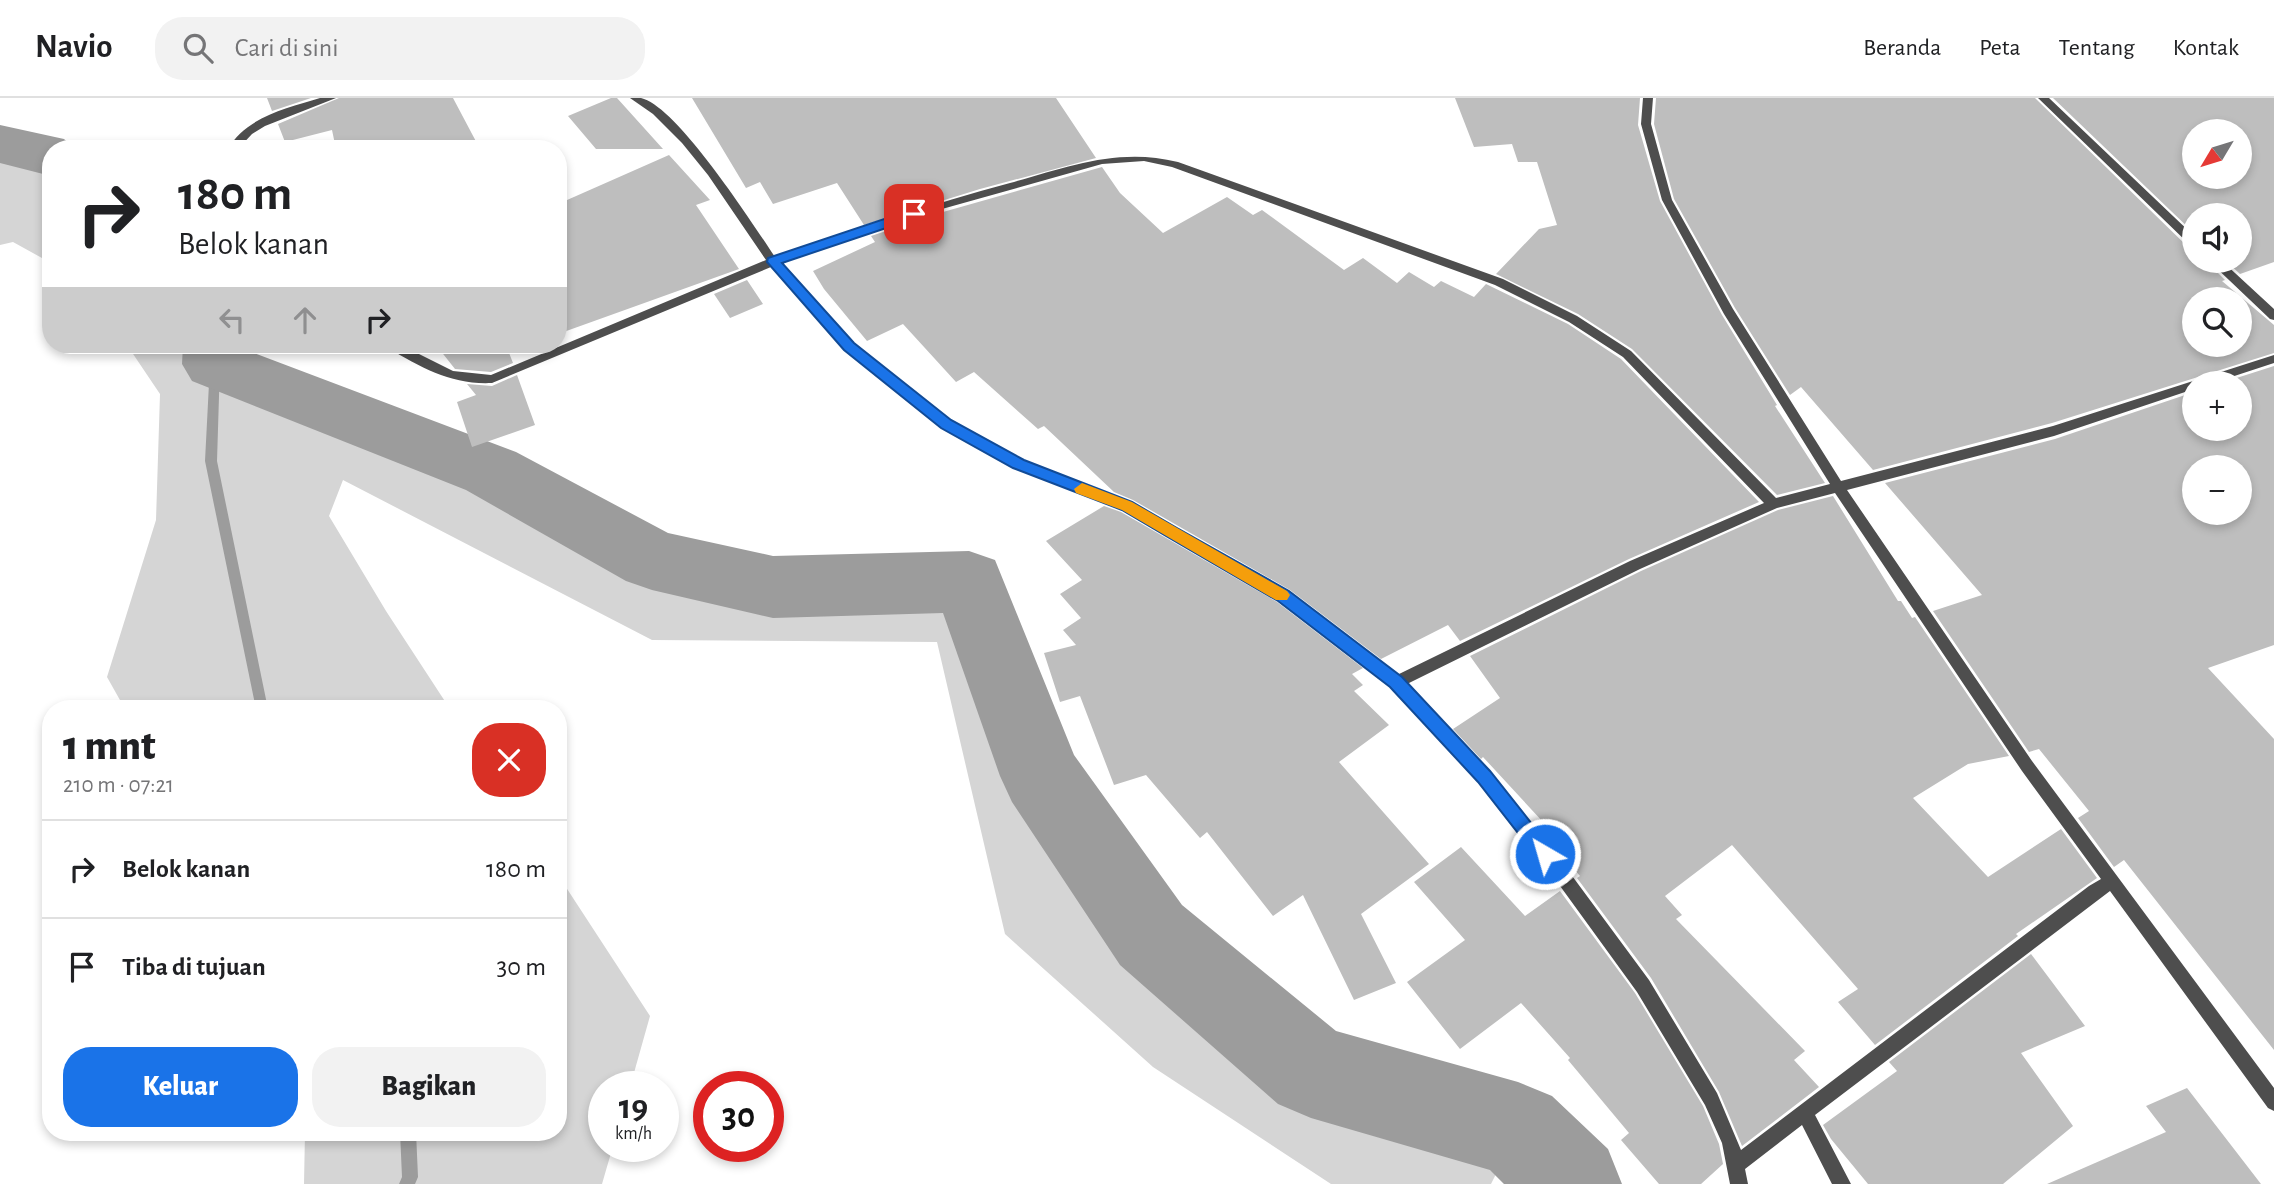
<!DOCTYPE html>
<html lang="id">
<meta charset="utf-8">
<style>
:root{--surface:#fff;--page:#f2f2f2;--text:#202124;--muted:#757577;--line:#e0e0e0;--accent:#1a73e8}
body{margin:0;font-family:"Alegreya Sans",sans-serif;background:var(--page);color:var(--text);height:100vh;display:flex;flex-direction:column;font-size:26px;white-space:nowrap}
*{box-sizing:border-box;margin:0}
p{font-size:23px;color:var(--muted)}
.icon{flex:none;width:38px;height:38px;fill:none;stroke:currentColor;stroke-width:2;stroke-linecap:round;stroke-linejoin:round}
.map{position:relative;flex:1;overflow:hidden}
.details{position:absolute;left:42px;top:602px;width:525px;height:441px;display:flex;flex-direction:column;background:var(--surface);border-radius:28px;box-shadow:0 4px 10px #0003}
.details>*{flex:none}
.top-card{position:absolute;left:42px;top:42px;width:525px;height:214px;border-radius:28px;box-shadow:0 4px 10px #0003;background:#fff;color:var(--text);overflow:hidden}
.needle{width:46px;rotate:232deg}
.fabs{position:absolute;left:2182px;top:21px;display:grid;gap:14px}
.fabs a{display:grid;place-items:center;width:70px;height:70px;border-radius:50%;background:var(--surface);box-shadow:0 4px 10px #0003;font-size:35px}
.speed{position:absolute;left:588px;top:973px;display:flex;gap:14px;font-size:35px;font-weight:700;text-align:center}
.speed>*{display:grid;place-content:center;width:91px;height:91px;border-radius:50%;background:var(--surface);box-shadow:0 4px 10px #0003;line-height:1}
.speed small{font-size:18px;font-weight:400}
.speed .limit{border:10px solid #d22;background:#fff;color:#111}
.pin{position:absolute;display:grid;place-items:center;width:60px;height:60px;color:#fff;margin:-30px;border-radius:14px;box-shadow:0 4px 10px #0006}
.me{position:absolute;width:77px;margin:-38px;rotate:322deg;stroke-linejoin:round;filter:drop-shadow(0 0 5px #0008)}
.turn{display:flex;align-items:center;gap:24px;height:147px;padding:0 21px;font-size:32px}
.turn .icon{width:91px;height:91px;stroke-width:2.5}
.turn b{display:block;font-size:49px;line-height:60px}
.lanes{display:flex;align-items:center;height:66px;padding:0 21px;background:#0003;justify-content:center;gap:35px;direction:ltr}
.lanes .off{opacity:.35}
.round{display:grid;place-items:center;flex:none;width:74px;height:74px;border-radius:28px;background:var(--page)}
.overview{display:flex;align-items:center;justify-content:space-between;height:119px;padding:0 21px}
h1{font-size:42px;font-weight:800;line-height:52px}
.primary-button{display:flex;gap:14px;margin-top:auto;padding:14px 21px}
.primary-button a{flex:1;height:80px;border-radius:28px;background:var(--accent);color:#fff;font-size:28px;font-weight:800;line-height:80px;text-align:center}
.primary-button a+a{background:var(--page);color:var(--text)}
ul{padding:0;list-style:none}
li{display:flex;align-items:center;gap:21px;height:98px;padding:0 21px;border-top:2px solid var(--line)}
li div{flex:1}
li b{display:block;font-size:26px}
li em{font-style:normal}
header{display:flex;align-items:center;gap:42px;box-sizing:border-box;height:98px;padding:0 35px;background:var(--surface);border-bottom:2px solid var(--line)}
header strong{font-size:33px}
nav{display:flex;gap:38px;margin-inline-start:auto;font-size:24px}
.search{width:490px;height:63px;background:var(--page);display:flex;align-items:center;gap:18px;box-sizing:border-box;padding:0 24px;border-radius:28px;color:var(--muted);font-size:26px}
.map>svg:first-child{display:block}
</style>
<header>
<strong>Navio</strong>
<div class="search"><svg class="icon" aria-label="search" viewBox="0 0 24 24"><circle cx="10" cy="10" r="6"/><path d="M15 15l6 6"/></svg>Cari di sini</div>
<nav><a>Beranda</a><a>Peta</a><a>Tentang</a><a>Kontak</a></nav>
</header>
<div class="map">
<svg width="2274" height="1086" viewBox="0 0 2274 1086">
<rect width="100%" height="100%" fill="#fff"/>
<path fill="#d5d5d5" d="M0,46L43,54L51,59V165L13,144L0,147Z
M127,247H216L215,266L491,373L652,462L773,489L969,484L1041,678L1151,837L1311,973L1518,1032L1491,1086H1331L1153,969L1005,836L937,544L652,542L343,382L329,418L386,513L450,611H125L107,579L156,422L160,296Z
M558,777L650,918L630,989H604V1048H613L602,1086H304L305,1034H558Z"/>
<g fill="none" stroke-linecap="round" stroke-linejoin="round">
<path fill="#9c9c9c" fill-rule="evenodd" d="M215,262L220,266L217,363L268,611H256L205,363L210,266Z
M400,1034H416L418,1079L415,1086H399L402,1079Z"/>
<path fill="#9c9c9c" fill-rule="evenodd" d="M0,27L64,41L75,51H51V78L0,65Z
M183,247H249V253L516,354L668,435L773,458L969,453L995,462L1074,657L1182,807L1336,933L1518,984L1552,998L1608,1051L1622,1086H1504L1490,1072L1311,1020L1278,1006L1120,867L1012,704L1000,678L943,515L773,520L652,492L626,483L466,392L192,283L182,266Z"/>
</g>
<path fill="#bebebe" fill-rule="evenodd" d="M267,0H311L272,13Z
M339,0H453L480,51H336L332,32L285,44L278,26Z
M611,0H617L663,51H596L568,18Z
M692,0H1056L1096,60L980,91L864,127L837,85L773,106L760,84L746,90Z
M1455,0H1640L1638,27L1660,103L1722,217L1777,307L1775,308L1825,385L1777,397L1632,251L1578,216L1496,176L1539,131L1557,127L1537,64H1518L1512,46L1474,49Z
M1656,0H2035L2188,149L2194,150V163H2206L2225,182L2222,183L2274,227V255L2052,325L1873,372L1801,289L1790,297L1735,210L1674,101L1654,26ZM2194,201H2240V247H2194Z
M2053,0H2274V164L2240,176L2226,163H2240V117H2194V135ZM2194,33H2240V79H2194Z
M669,57L710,102L696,107L739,171L558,236V106Z
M1102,69L1120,95L1163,135L1227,99L1253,117L1262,112L1344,172L1363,160L1397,185L1409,174L1434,189L1441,183L1474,199L1486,186L1568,226L1621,261L1759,404L1629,461L1460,543L1448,527L1381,561L1290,492L1133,402L1114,394L1044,328L1038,331L974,274L956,284L903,226L867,243L824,191L813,173L875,144L871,138L943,114Z
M747,182L763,206L730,220L714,196Z
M436,247H506L513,265L491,274L455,271Z
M2274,268V547L2208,570L2274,641V952L2124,762L2114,769L2078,720L2089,713L2039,651L2029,654L1933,513L1982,497L1885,385L2055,341L2194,294V331H2240V285H2221ZM2194,369H2240V415H2194Z
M517,277L535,327L472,349L457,304L476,297L467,286L492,288Z
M1833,398L1898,503H1901L1912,520L1915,519L2009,658L1968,666L1913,700L1988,779L2061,731L2097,780L2016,836L2018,838L1875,947L1838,904L1858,891L1732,747L1665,798L1682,817L1676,821L1805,953L1794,962L1819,989L1742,1048L1719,994L1651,880L1577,780L1580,778L1537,729L1543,724L1483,659L1481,661L1453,631L1500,600L1470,558L1641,473L1778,412Z
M1104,408L1121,414L1277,504L1363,570L1352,576L1363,587L1354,593L1389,627L1339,664L1429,766L1361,816L1396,885L1354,902L1303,797L1273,818L1207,734L1200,740L1146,677L1114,687L1080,598L1060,604L1044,555L1076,547L1063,532L1081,520L1060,496L1082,482L1046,443Z
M1461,749L1525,818L1560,793L1635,895L1703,1008L1719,1046L1723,1066L1701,1086H1659L1621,1042L1629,1035L1568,962L1570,960L1521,905L1460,951L1407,884L1465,842L1414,784Z
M2031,856L2085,928L2021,955L2073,1028L2003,1086H1868L1831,1041L1823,1027L1897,973L1889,964Z
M2187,990L2261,1086H2047L2166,1034L2146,1008Z"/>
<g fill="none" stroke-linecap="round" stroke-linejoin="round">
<path fill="#4e4e4e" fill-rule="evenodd" d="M320,0H336L265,28L252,36L238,51H228C246,19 287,10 320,0Z
M630,0C633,0 637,0 641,0C677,8 753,126 775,159C854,133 931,106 1010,85C1068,69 1118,49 1178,64L1503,181L1577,218L1631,253L1776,400L1830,386L1724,216L1662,102L1641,26L1643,0H1653L1651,26L1672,102L1733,211L1841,383L2053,328L2274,257V265L2213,285H2194V291L2054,338L1847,392L2032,663L2274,990V1013L2268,1010L2110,793L1815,1017L1851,1086H1832L1802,1027L1745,1071L1748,1086H1730L1722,1045L1705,1007L1637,894L1555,781L1479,683L1391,588L1278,502L1122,412L1013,369L942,329L845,252L771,169L492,285C452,287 422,270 388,250L386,247H401L453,273L491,277L766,162L708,77L682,45L653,16ZM1144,63L1172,69L1495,187L1569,224L1623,259L1764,405L1630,463L1397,577L1288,494L1132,404L1023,363L950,323L853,246L781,165L942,111L1102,66ZM1835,395L2022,673L2101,781L2089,788L1741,1052L1717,995L1649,882L1567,771L1489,673L1407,586L1640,471L1777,410Z
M2038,0H2049L2194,138V148L2190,147Z
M2209,163H2222L2274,211V222L2270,221Z"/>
</g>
<path fill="#1a73e8" stroke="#114b97" stroke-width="2" d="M914,111L919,113V119L782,165L854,245L951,322L1024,362L1132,404L1177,430L1289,493L1402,579L1490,673L1551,750L1554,756L1551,762L1545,764L1539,762L1478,684L1390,589L1278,503L1166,438L1122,412L1013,370L941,330L844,252L767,164L768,160Z"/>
<path fill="#f59e0b" d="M1082,385L1132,404L1287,493L1290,497L1287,502H1276L1122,412L1076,395L1074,391Z"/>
</svg>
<div class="fabs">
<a><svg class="needle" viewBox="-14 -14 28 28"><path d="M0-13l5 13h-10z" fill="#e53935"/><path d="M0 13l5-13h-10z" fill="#757577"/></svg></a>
<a><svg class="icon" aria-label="sound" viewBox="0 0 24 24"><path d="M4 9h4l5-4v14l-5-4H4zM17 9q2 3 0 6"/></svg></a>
<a><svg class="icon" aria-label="search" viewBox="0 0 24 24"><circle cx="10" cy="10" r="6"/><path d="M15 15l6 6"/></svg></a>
<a>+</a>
<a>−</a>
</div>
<div class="speed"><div>19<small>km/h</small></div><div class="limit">30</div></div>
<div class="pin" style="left:914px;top:116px;background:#d93025"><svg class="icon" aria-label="arrive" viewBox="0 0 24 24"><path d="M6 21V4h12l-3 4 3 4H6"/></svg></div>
<svg class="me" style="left:1545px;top:756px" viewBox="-20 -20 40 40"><circle r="17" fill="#1a73e8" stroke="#fff" stroke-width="3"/><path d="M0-11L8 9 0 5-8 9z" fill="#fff"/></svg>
<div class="top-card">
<div class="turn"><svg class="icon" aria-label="right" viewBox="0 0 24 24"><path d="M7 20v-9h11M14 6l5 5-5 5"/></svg><div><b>180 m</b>Belok kanan</div></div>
<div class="lanes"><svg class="icon off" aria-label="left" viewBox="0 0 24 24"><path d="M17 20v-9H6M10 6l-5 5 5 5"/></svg><svg class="icon off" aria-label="ahead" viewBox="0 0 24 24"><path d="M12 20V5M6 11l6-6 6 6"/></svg><svg class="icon" aria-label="right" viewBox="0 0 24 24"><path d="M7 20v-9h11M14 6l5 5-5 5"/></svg></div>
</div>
<section class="details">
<div class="overview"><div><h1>1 mnt</h1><p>210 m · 07:21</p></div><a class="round" style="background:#d93025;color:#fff"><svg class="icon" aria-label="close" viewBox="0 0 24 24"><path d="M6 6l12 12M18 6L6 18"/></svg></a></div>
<ul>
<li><svg class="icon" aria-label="right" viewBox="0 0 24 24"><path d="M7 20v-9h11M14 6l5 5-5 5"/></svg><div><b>Belok kanan</b></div><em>180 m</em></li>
<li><svg class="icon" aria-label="arrive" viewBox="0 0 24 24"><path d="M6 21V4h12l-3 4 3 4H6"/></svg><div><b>Tiba di tujuan</b></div><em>30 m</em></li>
</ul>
<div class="primary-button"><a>Keluar</a><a>Bagikan</a></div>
</section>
</div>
